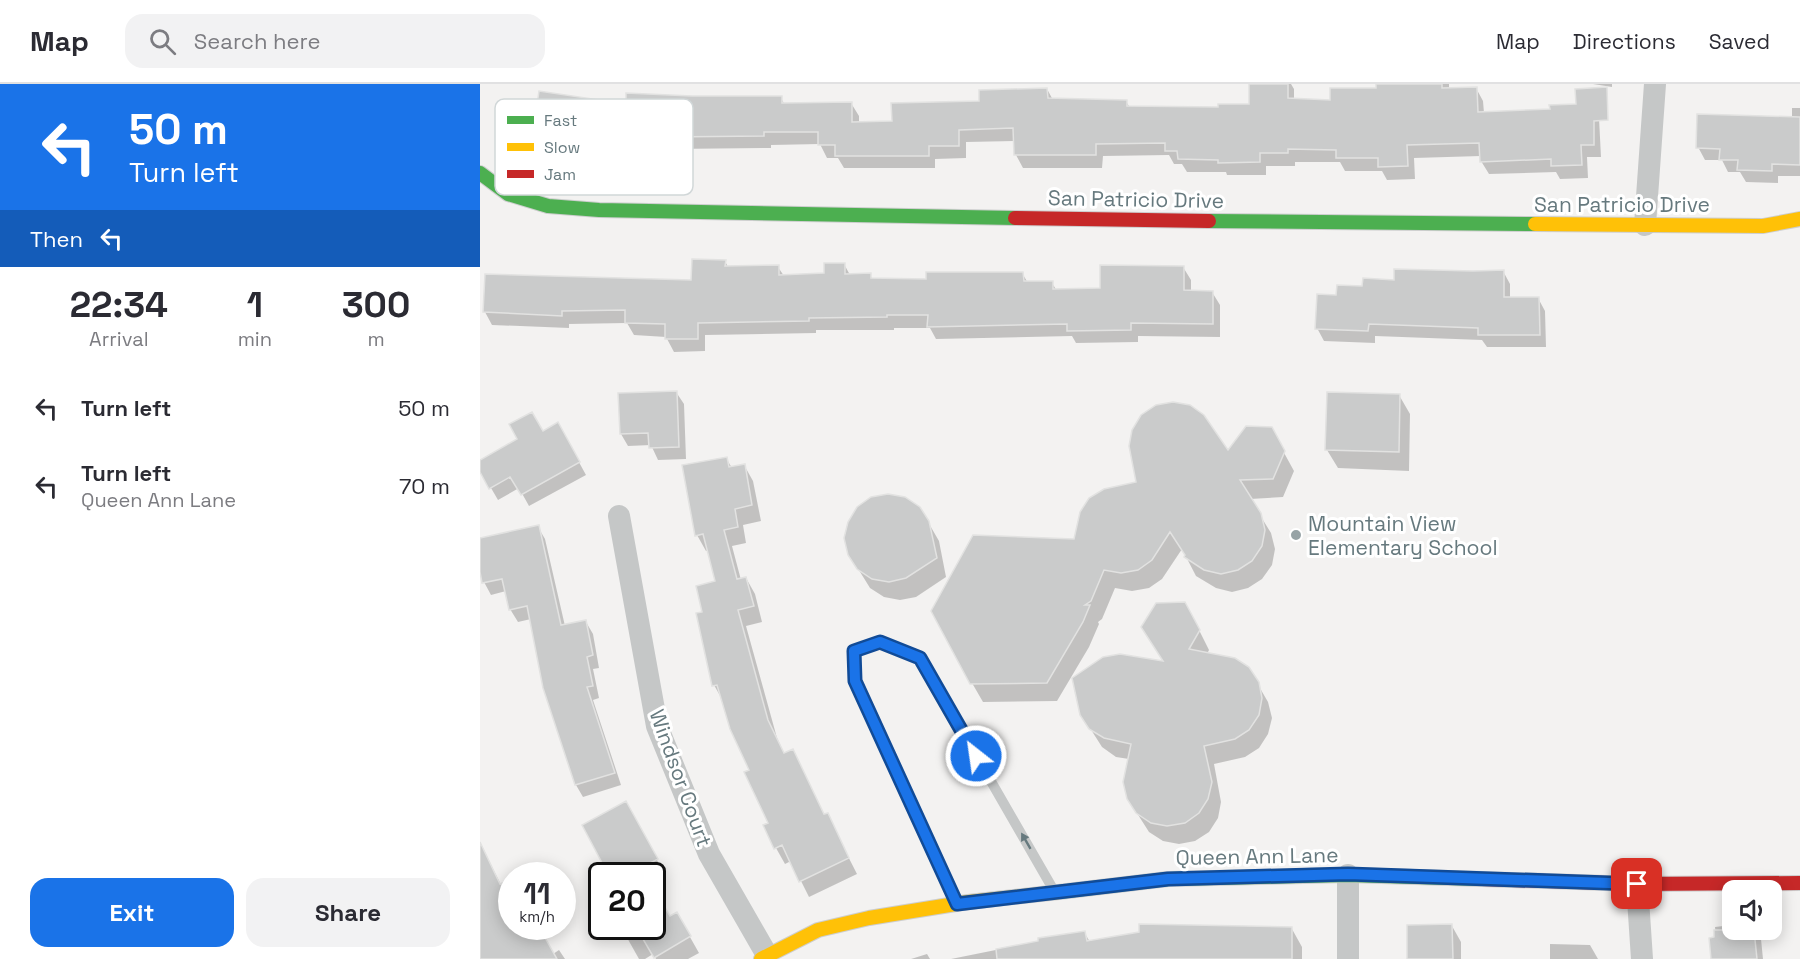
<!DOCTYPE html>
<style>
:root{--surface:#fff;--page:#f2f2f3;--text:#2b2b33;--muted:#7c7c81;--line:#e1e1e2;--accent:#1a73e8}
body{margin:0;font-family:"Space Grotesk",sans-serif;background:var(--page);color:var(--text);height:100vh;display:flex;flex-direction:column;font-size:22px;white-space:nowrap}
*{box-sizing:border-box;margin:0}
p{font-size:20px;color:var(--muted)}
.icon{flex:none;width:33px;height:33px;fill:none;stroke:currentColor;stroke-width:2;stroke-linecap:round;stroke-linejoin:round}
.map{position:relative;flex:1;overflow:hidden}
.side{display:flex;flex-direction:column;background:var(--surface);width:480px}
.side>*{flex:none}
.guide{background:#1a73e8;color:#fff;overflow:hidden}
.buttons{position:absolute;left:1242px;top:796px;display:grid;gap:12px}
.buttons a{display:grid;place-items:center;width:60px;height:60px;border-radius:12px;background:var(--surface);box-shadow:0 3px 15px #0003;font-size:30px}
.speed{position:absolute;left:18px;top:778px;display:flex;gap:12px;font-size:30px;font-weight:700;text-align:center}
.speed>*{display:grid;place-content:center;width:78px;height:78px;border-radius:50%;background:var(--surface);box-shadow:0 3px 15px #0003;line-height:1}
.speed small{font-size:15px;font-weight:400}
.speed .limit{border:3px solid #111;border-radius:9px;background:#fff;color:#111}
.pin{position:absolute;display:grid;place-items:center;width:51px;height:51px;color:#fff;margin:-26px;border-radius:12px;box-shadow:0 3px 9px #0006}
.me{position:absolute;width:66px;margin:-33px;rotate:330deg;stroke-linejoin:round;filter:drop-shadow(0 0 4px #0008)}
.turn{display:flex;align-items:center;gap:21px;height:126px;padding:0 30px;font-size:27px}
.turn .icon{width:78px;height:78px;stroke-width:2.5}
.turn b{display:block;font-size:42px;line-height:51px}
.then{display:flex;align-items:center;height:57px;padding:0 30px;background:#0003;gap:12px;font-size:22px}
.eta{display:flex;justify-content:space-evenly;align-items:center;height:102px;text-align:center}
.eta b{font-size:36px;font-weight:700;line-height:42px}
.cta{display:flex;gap:12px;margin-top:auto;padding:12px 30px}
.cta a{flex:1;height:69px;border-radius:18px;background:var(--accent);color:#fff;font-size:24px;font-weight:700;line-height:69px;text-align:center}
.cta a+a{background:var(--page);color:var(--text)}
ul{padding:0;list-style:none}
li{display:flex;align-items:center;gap:18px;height:78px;padding:0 30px}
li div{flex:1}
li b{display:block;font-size:22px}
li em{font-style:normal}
header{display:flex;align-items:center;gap:36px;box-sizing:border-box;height:84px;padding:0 30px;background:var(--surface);border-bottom:2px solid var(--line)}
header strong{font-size:28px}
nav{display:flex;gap:33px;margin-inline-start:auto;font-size:21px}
.search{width:420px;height:54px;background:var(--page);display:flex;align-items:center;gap:15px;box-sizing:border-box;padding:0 21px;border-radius:18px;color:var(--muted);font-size:22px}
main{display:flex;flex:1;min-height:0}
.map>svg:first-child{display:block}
</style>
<header>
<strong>Map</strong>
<div class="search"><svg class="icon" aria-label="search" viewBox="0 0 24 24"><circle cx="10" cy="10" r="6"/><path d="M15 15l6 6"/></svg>Search here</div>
<nav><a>Map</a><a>Directions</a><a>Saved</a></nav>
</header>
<main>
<section class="side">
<div class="guide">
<div class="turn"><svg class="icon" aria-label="left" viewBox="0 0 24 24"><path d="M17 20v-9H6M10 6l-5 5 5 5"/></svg><div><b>50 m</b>Turn left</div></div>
<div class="then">Then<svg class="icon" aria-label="left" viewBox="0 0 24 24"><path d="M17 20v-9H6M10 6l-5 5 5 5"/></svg></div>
</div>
<div class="eta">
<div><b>22:34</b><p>Arrival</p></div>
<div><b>1</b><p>min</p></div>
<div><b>300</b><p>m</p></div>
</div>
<ul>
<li><svg class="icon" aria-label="left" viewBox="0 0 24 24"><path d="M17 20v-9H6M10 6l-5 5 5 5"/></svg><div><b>Turn left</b></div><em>50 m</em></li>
<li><svg class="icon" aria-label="left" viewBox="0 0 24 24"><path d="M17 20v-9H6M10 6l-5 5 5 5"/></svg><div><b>Turn left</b><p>Queen Ann Lane</p></div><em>70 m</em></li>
</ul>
<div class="cta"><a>Exit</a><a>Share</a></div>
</section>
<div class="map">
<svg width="1320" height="875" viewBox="0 0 1320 875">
<rect width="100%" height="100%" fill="#f3f2f1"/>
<path fill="#0003" d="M771,0H811L814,5V16L851,17L897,6V0H969V5L996,4L1003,17L1004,29L1119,34L1121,73H1107L1108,94L1080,95L1076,88L1009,90L1001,77V72L934,74L935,95L907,96L902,87H865L860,78H815V82H786V91H747L746,88H707L702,80H694L689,71L623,72L622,84H543L536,71L535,57L486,58V74L455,75V84H364L358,74H347L340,60L291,61V64L191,65V75L125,74L123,83L60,73L53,61L147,22L212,14H301L305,21L371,19L379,32V39L413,38L567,5L573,16L646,17L650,24L740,25L771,21Z
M1113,0H1132V3Z
M1312,24H1320V92H1298V99L1266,98L1260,88H1248L1242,76H1225L1218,63L1312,35Z
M245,177L248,183H298L304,192L345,191L364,180L370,191H390L393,196H447L542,189L548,199H572L577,207L622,206L703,183L711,196V208H732L740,221V253L658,252V258L596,259L592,252L456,255L450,244H414V246H336V249L225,251V267L194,268L186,253L154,251L147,239L89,240V244L12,241L5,228L213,197Z
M1023,187L1030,200V215L1058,214L1065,227L1066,263H1007L1002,256L895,252V259L844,257L837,244L858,212L884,204L915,197Z
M196,308L204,320L206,375L178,376L171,361L148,362L141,350Z
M919,311L930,330L929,387L858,384L847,366Z
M78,340L106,391L49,422L39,404L18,416L0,385V377L40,356L62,349Z
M791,345L814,387L803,413L770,415L791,449L795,465L792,481L782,495L768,504L752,508L736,504L716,492L702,465L682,495L669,504L652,507L635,504L622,535L618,538L619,540L609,563L577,617L503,618L492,599L596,456L658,399L748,369Z
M246,374L252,384L264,381L273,397L281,437L263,441L266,459L252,462L261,496L266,494L275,510L282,538L266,542L297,654L305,671L345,732L347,731L377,790L329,813L311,777L305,780L296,764L290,740L271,687L243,617L234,601L224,529L237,498L229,466L226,467L217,451Z
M448,438L459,457L466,493L436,513L420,516L404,513L390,504L369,470Z
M58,443L65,455L85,542L106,538L113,550L119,584L113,585L119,614L113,616L141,701L103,713L96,701L64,603L51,535L38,538L30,525L26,507L11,511L4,498L0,481V455Z
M715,538L729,566L727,570L777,599L788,618L792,634L788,650L779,664L765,673L734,680L741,718L738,734L729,748L715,757L699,760L683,757L669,748L648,715L649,675L636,673L622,663L601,630L685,579Z
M155,735L185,791L172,798V792H131Z
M0,758L21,801L32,843H57L73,870L79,866L85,875H5L0,867Z
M197,830L219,869L208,875H176L173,870L165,875H159L141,843H172Z
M1252,841V846H1276L1281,855L1283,875H1232L1236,855L1235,843Z
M972,842L981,858V875H929Z
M812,845L822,863V875H471L604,848L610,858Z
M1070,860L1110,861L1118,875H1070Z
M447,870L450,875H431Z"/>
<path fill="#cacbcb" stroke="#e2e2e1" stroke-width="1.5" d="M769,0H808V14L850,16V4H896V0H962V4L997,3L998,28L1070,25L1069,21L1096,20L1095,5L1127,3L1128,36L1114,37V61H1101L1102,81L1071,82V75L1000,78L999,59L927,61L928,82L898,83V74H856V66L808,65V69H780V78L738,79V76L698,75L697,67H685V59L616,60V71H534L533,44L479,46V62H449V72H355V61H338V48H284V52L185,53L184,63L118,62L117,71L51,61L59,7L146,20V9L212,12H302V19L372,18V38L412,37L411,19L499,17V6L567,4L568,14L647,16V22L738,23V20H769Z
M1217,30L1320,33V81L1292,80V87L1257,86L1258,76H1239L1240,65L1216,64Z
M212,175L246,176L245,182L299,181V191L344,189V179H365V190L391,189V194L446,195V188H543L544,197H573V205L620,204V181L704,182V206L733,207V240L651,239V246L587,247V240L447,243L448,231H407V233L329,234V237L218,239V255H185V240L145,239V226L82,227V232L3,228L5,190L211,196Z
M914,185L993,187L1024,186V213H1059L1060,251H998V244L889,240L888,247L835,245L837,210L856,211L857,201L882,202L883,194L914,196Z
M197,307L199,363L169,364L168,349L140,350L138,309Z
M847,308L920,310L919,368L845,366Z
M693,318L710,321L724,331L748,366L766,342L792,343L805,367L793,395L760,396L781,429L785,446L782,462L772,477L758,486L741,490L724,486L704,473L705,471L690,448L672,476L658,486L641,489L624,486L611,517L605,521H610L603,538L567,599L490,600L451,527L493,451L594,455L600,428L609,414L624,405L656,398L649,362L652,346L661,331L676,321Z
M52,328L63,347L78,338L100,378L41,411L30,393L9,405L0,388V376L37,355L29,340Z
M247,373L249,383L265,380L272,421L255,425L258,443L244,446L257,495L266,493L274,522L258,526L288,636L304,669L313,665L344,730L348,729L369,774L319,798L302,761L294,765L283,741L288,739L264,688L269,686L250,645L237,601L232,602L216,529L222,528L216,502L235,497L223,450L215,452L202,381Z
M408,410L425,413L440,423L449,437L457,474L426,494L409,498L392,495L377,485L368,471L364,454L368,438L377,423L391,413Z
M59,441L81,541L106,536L113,571L107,573L113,602L107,603L135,689L95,701L63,604L47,522L29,526L22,495L2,499L0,488V454Z
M705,518L720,546L709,565L755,574L769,583L779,598L782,614L779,631L769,646L755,655L724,662L732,698L728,715L719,729L705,739L687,742L671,739L656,729L647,715L643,698L651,660L624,654L609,645L600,631L592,594L623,573L640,570L683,577L661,543L676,519Z
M146,717L178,775L145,792H129L102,741Z
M0,758L20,800L22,799L32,815V843H59L77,875H0Z
M172,802L190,832L197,828L211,852L174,874L156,843H172Z
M659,840L812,843V875H517L516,865L558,857V854L605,847L607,857L659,848Z
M972,840L973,875H927V841Z
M1234,846H1274L1277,875H1231L1229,854L1234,853Z"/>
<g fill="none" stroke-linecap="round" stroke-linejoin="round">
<g stroke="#cdcece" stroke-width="16">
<path id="fast" d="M0,89L28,110L68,122L119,126L535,134
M729,137L1055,140
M579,808L688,795L868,791L1002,795"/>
</g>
<g stroke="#cdcece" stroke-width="16">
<path id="slow" d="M1055,140L1283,142L1320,135
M281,875L338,846L389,834L488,818L579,808"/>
</g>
<g stroke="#cdcece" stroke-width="16">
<path id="jam" d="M535,134L729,137
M1002,795L1157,800L1320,799"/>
</g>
<path stroke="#c5c7c7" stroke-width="10" d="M476,817L375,597L374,567L400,558L440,574L573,805"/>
<path stroke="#c5c7c7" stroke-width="22" d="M1165,141L1175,0
M139,432L177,642L229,770L287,871
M868,791V875
M1157,800L1162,875"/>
<use href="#fast" stroke="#4caf50" stroke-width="14"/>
<use href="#slow" stroke="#ffc107" stroke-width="14"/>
<use href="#jam" stroke="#c62828" stroke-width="14"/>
</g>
<defs><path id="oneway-solid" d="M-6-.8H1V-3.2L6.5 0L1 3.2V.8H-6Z" transform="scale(1.5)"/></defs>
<use fill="#66797e" href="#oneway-solid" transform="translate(546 757) rotate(-120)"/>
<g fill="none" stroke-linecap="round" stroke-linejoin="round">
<g stroke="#114b97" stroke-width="15">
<path id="route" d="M496,672L440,574L400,558L374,567L375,597L477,820L688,795L868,790L1157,800"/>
</g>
<use href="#route" stroke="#1a73e8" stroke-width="10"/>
</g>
<circle fill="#97a3a6" stroke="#fff" stroke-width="2" cx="816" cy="451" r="6"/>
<g text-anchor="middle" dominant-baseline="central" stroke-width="6" stroke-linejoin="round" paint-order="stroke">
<g font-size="21" fill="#66797e" stroke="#fff">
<text transform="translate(656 115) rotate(1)">San Patricio Drive</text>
<text x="1142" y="120">San Patricio Drive</text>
<text transform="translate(201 694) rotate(70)">Windsor Court</text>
<text transform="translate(777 772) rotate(-1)">Queen Ann Lane</text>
</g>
<g font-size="21" fill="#66797e" stroke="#fff" text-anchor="start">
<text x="828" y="439">Mountain View<tspan x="828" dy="24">Elementary School</tspan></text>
</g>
</g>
<rect x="15" y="15" width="198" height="96" rx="9" fill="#fff" stroke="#d1d7d8" stroke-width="1.5"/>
<rect x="27" y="32" width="27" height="8" fill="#4caf50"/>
<rect x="27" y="59" width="27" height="8" fill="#ffc107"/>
<rect x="27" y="86" width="27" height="8" fill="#c62828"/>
<g font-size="16" fill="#66797e">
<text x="64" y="42">Fast</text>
<text x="64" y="69">Slow</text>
<text x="64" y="96">Jam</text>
</g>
</svg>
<div class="buttons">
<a><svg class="icon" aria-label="sound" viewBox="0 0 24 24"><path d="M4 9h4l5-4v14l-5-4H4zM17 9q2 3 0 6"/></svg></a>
</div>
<div class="speed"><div>11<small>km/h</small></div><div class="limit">20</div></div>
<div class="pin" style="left:1157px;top:800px;background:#d93025"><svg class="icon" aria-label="arrive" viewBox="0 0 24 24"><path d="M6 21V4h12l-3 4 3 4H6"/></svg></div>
<svg class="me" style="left:496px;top:672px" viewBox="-20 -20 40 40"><circle r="17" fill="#1a73e8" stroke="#fff" stroke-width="3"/><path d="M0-11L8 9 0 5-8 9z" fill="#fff"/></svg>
</div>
</main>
